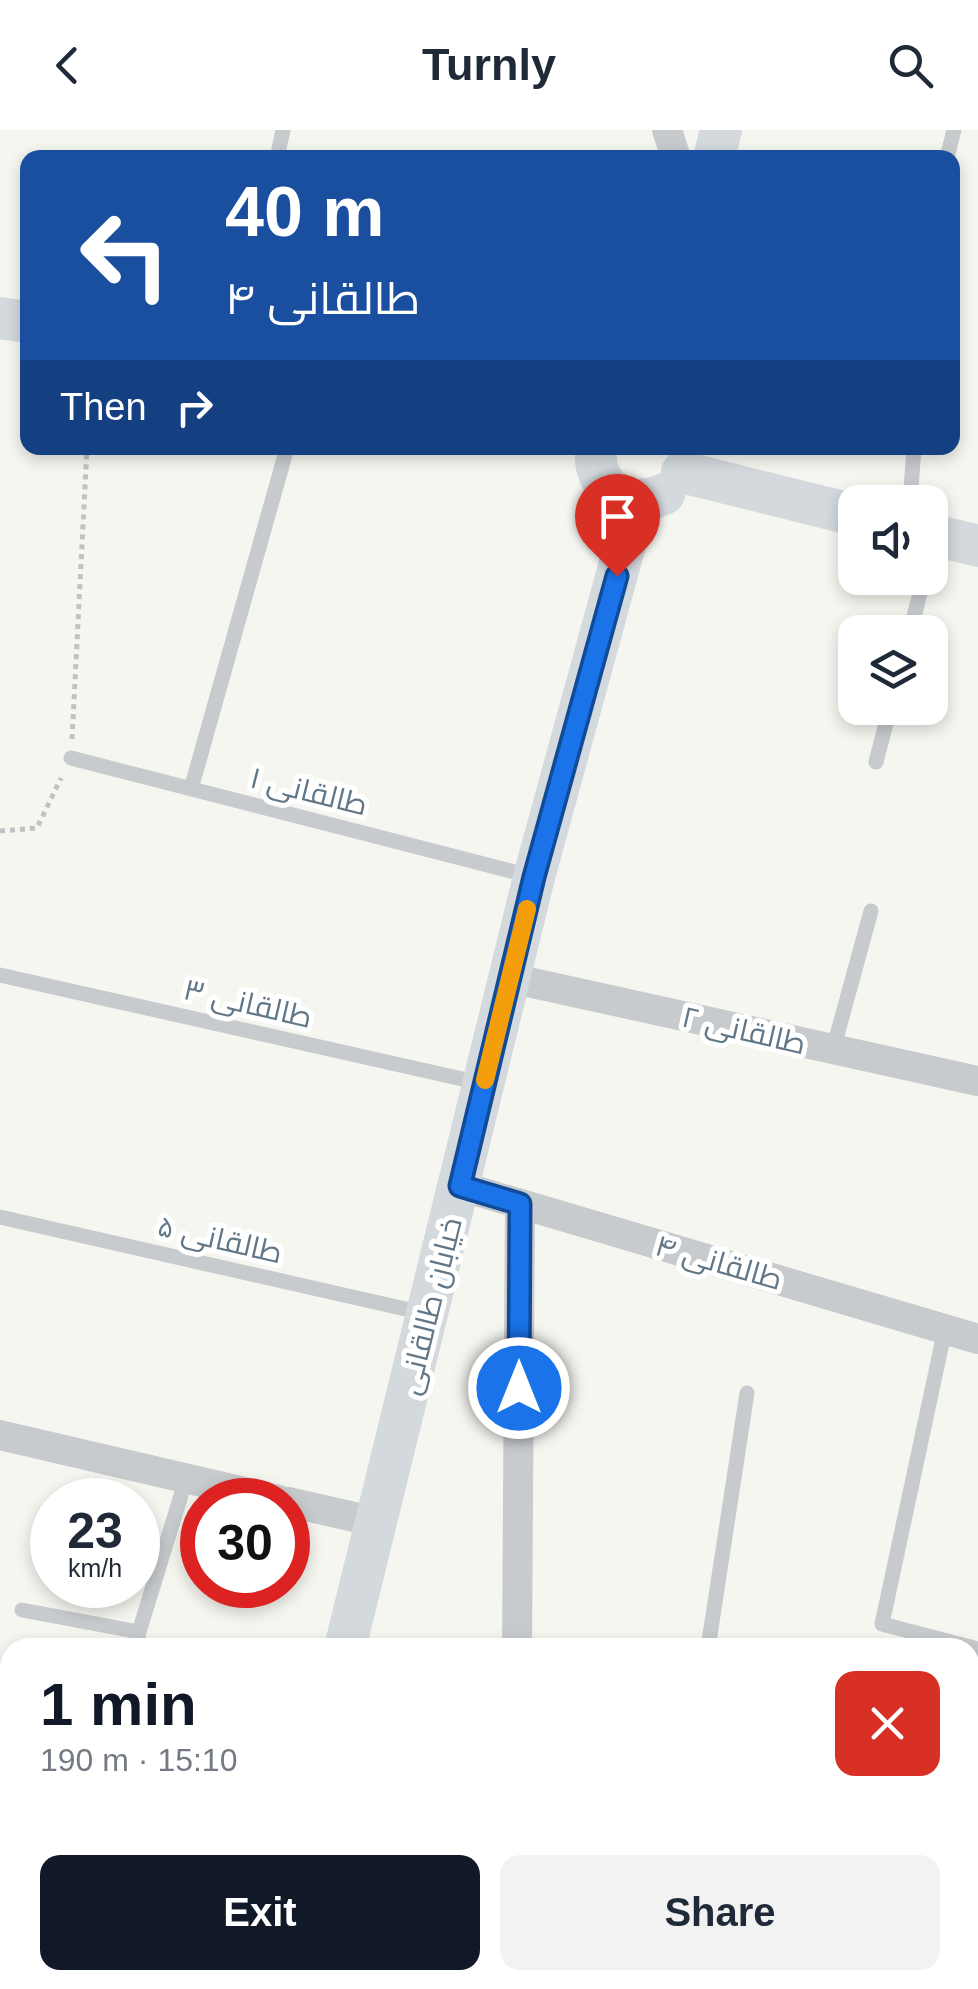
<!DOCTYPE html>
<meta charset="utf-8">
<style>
:root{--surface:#fff;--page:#f2f2f3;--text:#1f2937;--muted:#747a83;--accent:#111827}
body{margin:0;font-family:Arial,Cairo,sans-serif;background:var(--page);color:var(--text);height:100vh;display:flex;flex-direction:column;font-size:38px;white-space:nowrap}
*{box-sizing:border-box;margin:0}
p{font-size:32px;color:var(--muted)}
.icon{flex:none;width:55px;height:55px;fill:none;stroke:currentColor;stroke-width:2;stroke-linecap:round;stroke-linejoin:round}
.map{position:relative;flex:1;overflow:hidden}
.sheet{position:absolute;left:0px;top:1508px;width:980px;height:352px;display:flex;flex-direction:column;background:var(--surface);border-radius:30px 30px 0 0;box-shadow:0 5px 15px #0003}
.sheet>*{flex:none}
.top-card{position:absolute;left:20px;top:20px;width:940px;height:305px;border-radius:20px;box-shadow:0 5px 15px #0003;background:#1a4fa0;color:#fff;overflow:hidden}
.tools{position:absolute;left:838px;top:355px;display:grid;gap:20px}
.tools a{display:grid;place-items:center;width:110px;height:110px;border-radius:20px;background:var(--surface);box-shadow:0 5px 15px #0003;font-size:50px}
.speed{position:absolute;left:30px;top:1348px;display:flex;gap:20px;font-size:50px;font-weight:700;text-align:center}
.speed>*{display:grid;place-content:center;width:130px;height:130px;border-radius:50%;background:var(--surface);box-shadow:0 5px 15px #0003;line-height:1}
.speed small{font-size:25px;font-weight:400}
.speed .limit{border:15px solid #d22;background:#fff;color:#111}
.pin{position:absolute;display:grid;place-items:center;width:85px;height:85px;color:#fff;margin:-102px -42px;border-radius:50% 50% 50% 0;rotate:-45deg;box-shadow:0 0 10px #0007}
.pin .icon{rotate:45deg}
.me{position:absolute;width:110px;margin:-55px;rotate:0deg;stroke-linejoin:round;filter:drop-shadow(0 0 8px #0008)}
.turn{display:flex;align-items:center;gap:35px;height:210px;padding:0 40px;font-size:45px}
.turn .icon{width:130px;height:130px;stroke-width:2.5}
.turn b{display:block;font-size:70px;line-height:85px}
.then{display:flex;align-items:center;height:95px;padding:0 40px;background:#0003;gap:20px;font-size:38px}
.round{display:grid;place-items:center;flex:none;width:105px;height:105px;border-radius:20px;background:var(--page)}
.overview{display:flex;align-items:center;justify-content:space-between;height:170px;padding:0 40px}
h1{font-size:60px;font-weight:600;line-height:75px;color:var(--accent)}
.cta{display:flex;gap:20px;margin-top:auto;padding:20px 40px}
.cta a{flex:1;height:115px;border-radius:20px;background:var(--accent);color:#fff;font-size:40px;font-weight:600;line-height:115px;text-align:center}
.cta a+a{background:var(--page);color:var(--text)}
header{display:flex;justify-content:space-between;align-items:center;height:130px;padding:0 40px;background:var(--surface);font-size:45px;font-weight:600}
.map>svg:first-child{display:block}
</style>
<header><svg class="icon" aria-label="back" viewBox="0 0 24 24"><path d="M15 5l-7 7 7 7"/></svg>Turnly<svg class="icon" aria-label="search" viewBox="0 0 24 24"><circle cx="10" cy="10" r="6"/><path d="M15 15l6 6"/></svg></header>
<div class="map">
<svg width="978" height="1859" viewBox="0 0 978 1859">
<rect width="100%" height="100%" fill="#f6f6f1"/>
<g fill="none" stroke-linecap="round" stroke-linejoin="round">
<path stroke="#c0c2c4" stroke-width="5" stroke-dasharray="5 5" stroke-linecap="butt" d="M72,609L87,318
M0,701L37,698L61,648"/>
<path stroke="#c8cbce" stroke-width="15" d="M277,28L283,0
M947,28L954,0
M910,372L914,318
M910,502L924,448
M71,628L530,746
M876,632L890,578
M191,659L287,318
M0,845L480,953
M833,920L871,781
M0,1087L423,1183
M945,1199L882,1494L978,1519
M22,1480L139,1502
M137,1518L139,1502L186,1349
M708,1518L747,1263
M0,1806L10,1778
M642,1859L644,1850
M879,1859L880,1855"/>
<path stroke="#c8cbce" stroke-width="30" d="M667,0L676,28
M510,848L978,951
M460,1056L978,1209
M0,1305L279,1370
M288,1372L376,1392
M517,1518L520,1074
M0,1765L10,1768
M439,1850L480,1859
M515,1859V1850"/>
<path stroke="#d3d9dd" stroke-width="42" d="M714,28L721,0
M0,188L28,192
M596,318C592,360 627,380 664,364
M682,342L855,385
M930,404L978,416
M345,1518L534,747L637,371
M262,1859L264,1850"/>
</g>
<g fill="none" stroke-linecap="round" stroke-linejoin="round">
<g stroke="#114b97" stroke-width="25">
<path id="route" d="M519,1258L520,1074L460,1056L534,747L617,446"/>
</g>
<use href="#route" stroke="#1a73e8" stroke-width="18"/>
<path stroke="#f59e0b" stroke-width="18" d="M485,950L527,779"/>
</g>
<g text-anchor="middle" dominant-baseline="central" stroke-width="10" stroke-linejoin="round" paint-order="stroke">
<g font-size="30" fill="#617686" stroke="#fff">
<text transform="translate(309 661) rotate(14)">طالقانی ۱</text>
<text transform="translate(248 873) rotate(13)">طالقانی ۳</text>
<text transform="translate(744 900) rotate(13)">طالقانی ۲</text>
<text transform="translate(220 1109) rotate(13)">طالقانی ۵</text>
<text transform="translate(719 1132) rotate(16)">طالقانی ۴</text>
<text transform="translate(430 1176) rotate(-76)">خیابان طالقانی</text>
</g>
</g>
</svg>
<div class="tools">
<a><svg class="icon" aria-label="sound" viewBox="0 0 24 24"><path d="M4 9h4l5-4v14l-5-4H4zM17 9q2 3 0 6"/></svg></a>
<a><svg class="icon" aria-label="layers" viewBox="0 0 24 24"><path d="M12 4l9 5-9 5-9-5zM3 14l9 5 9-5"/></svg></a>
</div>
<div class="speed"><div>23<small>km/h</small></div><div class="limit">30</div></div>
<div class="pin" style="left:617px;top:446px;background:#d93025"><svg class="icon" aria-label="arrive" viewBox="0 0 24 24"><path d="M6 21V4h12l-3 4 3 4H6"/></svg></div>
<svg class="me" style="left:519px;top:1258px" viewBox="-20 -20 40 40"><circle r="17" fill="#1a73e8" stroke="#fff" stroke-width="3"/><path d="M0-11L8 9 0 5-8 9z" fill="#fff"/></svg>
<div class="top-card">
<div class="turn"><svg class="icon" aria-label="left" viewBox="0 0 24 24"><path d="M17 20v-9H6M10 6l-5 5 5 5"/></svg><div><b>40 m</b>طالقانی ۴</div></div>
<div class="then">Then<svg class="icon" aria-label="right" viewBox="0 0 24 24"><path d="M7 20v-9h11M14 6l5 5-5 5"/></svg></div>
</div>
<section class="sheet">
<div class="overview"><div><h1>1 min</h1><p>190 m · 15:10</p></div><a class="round" style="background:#d93025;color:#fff"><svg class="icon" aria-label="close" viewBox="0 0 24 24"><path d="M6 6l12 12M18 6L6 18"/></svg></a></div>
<div class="cta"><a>Exit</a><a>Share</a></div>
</section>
</div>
